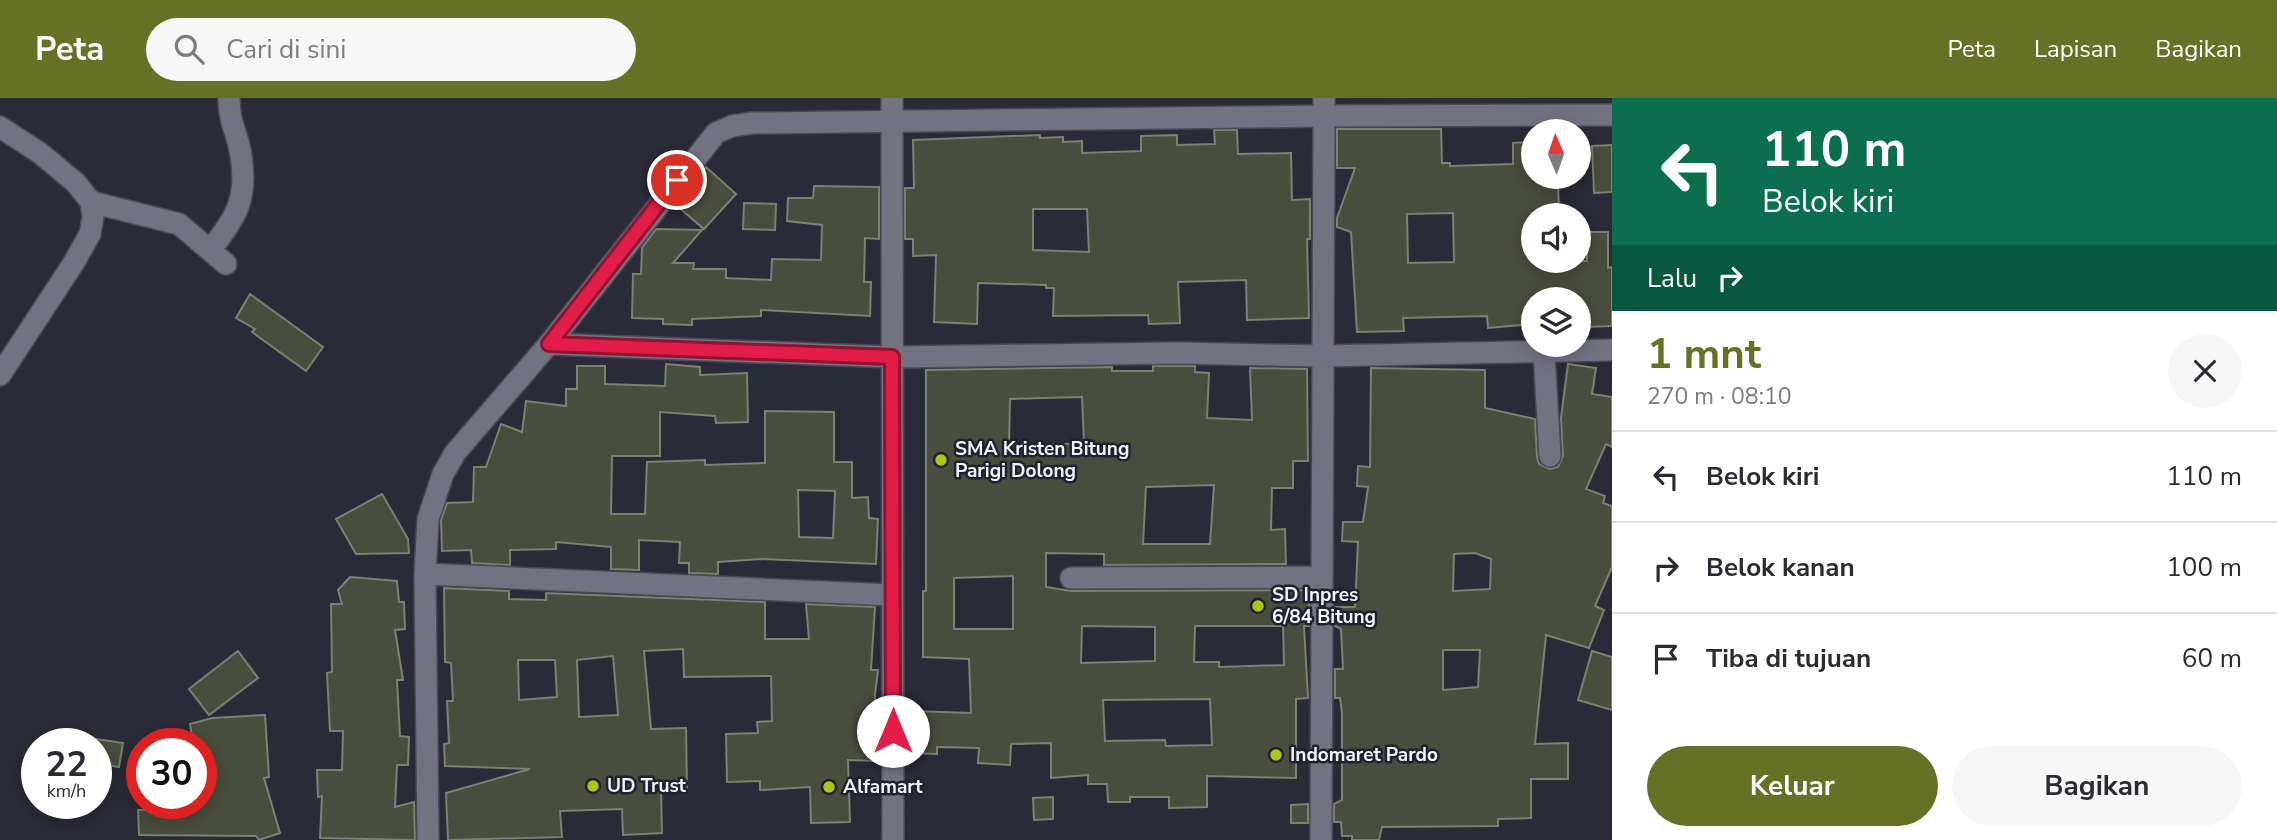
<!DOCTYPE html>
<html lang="id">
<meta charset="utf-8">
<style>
:root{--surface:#fff;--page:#f7f7f7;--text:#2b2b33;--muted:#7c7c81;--line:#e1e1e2;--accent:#657124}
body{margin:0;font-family:"Nunito Sans",sans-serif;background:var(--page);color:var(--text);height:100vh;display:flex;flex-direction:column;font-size:26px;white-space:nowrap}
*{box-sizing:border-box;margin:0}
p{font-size:23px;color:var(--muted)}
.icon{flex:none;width:38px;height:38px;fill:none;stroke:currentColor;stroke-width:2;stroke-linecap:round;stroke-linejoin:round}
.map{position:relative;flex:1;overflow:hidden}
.details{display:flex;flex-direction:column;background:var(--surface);width:665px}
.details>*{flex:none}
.top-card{background:#0b6e4f;color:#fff;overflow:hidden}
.needle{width:46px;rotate:358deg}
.tools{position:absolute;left:1521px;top:21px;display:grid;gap:14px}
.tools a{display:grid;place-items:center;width:70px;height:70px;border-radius:50%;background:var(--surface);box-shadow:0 4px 18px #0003;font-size:35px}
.speed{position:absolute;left:21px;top:630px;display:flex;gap:14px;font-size:35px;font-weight:700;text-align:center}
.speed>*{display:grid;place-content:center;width:91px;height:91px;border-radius:50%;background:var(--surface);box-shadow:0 4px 18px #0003;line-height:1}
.speed small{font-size:18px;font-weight:400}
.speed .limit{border:10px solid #d22;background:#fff;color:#111}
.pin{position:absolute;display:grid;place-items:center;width:60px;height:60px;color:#fff;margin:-30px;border:4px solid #fff;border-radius:50%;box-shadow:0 2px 7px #0007}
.me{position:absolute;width:77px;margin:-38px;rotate:0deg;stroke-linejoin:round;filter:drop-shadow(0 0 5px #0008)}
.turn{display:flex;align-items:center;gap:24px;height:147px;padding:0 35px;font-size:32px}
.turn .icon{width:91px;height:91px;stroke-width:2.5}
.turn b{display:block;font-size:49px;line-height:60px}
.then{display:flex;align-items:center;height:66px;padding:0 35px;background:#0003;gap:14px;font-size:26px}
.round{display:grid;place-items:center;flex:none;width:74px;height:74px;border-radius:37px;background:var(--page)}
.head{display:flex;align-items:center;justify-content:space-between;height:119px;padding:0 35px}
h1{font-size:42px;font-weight:700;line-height:52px;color:var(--accent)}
.button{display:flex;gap:14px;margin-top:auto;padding:14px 35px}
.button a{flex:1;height:80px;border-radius:42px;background:var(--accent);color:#fff;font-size:28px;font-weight:700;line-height:80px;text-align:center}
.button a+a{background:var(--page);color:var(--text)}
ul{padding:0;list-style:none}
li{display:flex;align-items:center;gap:21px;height:91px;padding:0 35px;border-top:2px solid var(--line)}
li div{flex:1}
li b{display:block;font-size:26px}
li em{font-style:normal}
header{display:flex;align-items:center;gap:42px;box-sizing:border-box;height:98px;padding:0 35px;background:var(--accent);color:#fff}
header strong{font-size:33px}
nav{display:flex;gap:38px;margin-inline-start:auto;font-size:24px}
.search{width:490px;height:63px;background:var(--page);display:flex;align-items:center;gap:18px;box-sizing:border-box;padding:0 24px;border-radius:38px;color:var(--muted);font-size:26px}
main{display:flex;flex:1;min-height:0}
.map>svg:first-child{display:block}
</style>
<header>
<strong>Peta</strong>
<div class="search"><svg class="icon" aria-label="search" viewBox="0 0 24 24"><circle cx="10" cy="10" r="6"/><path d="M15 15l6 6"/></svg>Cari di sini</div>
<nav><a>Peta</a><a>Lapisan</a><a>Bagikan</a></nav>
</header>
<main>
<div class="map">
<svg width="1612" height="742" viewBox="0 0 1612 742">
<rect width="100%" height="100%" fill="#2a2a38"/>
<path fill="#494d3d" stroke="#7d8170" stroke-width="2" fill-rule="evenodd" d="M1337,31H1441L1442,65H1450V68L1513,66V45L1533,44V79H1558L1559,117H1533V163H1587L1586,134H1608V170L1612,169V228L1588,229L1587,211H1578V201H1533V226L1488,230L1487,218L1403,220L1404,233L1357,234L1351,134L1337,129V120L1355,70H1337ZM1453,115L1454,164L1408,165L1407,116Z
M1214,32H1237L1238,56L1291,55L1292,102L1310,101V141H1307L1309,220L1247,222L1246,182L1178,184L1180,225L1149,226L1148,217L1053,218L1054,190H1046V187L978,185L977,226L934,224L936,157L913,158V141H905V90H914L913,42L1040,37V40L1063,39V44L1082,43V55L1141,53V38L1177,37V47L1215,46ZM1033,111H1087L1089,154L1033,152Z
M1612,47V94L1594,95L1592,48Z
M706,69L736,96L704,131L676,107Z
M814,88L879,89V141L865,140L864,184H871L870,218L761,212V218L692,221V227L663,226V221L632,220L633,176H641L642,150L656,131L702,132L673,165H694L693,171H726V180L771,182L772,161L821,162L822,127L787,123L788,100H813Z
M744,105L776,106L775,132L743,131Z
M250,196L323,249L306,273L252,234L255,231L236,220Z
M666,266L700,269V277L747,275L748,324L716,325L715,318L660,314V358H612L611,416H645L647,364L705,362V367L765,365V313L834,314V364H852V400L868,399L869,420L878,421L876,466L761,461L718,464V476L689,475V465H679L680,444L639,442V472L611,471V449L556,444V451L510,452V467L472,465L471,452L442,453L441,422L447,405L473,404L474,369H486L501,326L522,334L526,303L566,308V291H577V268H605V286L665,288ZM798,392L835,393L833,440L799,439Z
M1568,266L1596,270L1592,296L1612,299V349L1606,346L1586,391L1605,398L1603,405L1612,408V469L1595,508L1604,512L1589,550L1546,537L1535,646L1568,645V681H1531V720L1498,721V728L1382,729L1379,742H1352V738H1342L1341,724H1334V706L1342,702V615L1340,600H1335V571H1343L1341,531L1335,528V509H1355L1358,444L1342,443L1343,424H1363L1368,389L1357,388L1358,368L1370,369L1371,270L1485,272V310L1535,321L1537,359L1539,366L1550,371L1558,369L1563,358L1561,320ZM1475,455L1491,461L1490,491L1453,493L1454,456ZM1443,552H1480L1478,589L1443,592Z
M1153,268H1195V274L1209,275L1207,320L1252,322L1250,270L1307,271L1308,363H1293V390H1272L1271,432L1285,431L1286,466L1104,467V456L1046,455V489L1071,493L1309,492V528H1304L1308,600L1296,601V680L1207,678V709L1169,710V699H1130V704H1108L1107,686H1088V677L1051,680V645L1011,646L1010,667L978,665L979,650L937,649V656L912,655L913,613L971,615L969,561L923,559V493H926V272L1112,269V273H1153ZM1082,299L1084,346H1009L1010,301ZM1214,387L1210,446H1143L1146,389ZM1013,478V531H954V480ZM1082,528L1155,529V563L1081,565ZM1195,528H1283L1284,567L1219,569V564H1194ZM1210,601L1212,647L1166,648L1165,642L1105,643L1103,602Z
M382,396L408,441L409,455L356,456L336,421Z
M350,479L397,483L399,504H404L405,531L395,532L403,582H397L400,638L409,639L408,667H397L395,709L414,704L415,742L320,740L322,698L318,699L317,672H342L343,633H330L327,575L332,574L331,506H342L338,492Z
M444,490L509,493V501L546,502V495L765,504V541H809L806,506L875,509L871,572H878L875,596L876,663L848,662L850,724L811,725L810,689L760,692V683L727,684L726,636L758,635L757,624L772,623L771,578L684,579L683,551L644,553L651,631L686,630L687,691H661L662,735L623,737L622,711L560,713L562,739L448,742L446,695L530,671L445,668L444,646L449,645L447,603H453L451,565L445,564ZM613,558L618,617L579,619L577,562ZM518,562H555L557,599L519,602Z
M238,553L258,580L209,617L189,591Z
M1592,553L1612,559V612L1578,602Z
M265,617L269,679L264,680L280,735L259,742L256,738L139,737L138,712H181V705H201V646H193L190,626L212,620Z
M96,641L123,645L119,669L96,665Z
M1053,699V721L1034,722L1033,700Z
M1308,706V725H1291V707Z"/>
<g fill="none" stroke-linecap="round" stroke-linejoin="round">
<g stroke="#494854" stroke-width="24">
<path id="minor" d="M892,0L893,742
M0,29L40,55L76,85L91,104L93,119L90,136L73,166L0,277
M91,104L179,126L226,166
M210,152C236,120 248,101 241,58C238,35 229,27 229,0
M549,246L892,259L1178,255L1323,258L1612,252
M1544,255L1550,358
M425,476L892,497
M1071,480L1322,479
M428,742L425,476L428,421L443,376L455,355L549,246L716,35L732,28L753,25L1324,18V0
M1321,742L1324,18L1612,17"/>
</g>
<use href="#minor" stroke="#727283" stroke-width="21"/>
</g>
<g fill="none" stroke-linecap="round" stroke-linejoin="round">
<g stroke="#92132f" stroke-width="18">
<path id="route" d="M677,82L549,246L892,259L893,633"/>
</g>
<use href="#route" stroke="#e11d48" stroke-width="12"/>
</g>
<g fill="#acc612" stroke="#20202e" stroke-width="2.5">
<circle cx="941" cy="362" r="7"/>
<circle cx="1258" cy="508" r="7"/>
<circle cx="1276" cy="657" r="7"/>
<circle cx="593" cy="688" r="7"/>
<circle cx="829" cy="689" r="7"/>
</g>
<g text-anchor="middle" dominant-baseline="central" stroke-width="5" stroke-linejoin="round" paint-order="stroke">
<g font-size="19" font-weight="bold" fill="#f3f3fd" stroke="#20202e" text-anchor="start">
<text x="955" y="351">SMA Kristen Bitung<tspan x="955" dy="22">Parigi Dolong</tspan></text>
<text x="1272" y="497">SD Inpres<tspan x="1272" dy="22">6/84 Bitung</tspan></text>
<text x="1290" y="657">Indomaret Pardo</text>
<text x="607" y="688">UD Trust</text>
<text x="843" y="689">Alfamart</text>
</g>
</g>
</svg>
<div class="tools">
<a><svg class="needle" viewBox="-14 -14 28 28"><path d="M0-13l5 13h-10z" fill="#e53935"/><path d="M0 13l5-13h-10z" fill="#7c7c81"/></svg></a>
<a><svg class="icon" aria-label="sound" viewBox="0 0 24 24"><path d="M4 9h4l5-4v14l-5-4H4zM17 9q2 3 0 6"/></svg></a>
<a><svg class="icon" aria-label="layers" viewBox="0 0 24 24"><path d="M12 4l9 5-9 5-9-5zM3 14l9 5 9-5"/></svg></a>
</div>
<div class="speed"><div>22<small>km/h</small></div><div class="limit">30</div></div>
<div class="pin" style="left:677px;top:82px;background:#d93025"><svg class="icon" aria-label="arrive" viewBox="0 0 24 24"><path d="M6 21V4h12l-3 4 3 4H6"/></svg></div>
<svg class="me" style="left:893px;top:633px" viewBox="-20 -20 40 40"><circle r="19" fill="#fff"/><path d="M0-13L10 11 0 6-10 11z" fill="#e11d48"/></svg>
</div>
<section class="details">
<div class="top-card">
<div class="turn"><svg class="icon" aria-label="left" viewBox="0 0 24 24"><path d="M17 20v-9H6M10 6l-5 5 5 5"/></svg><div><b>110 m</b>Belok kiri</div></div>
<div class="then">Lalu<svg class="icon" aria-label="right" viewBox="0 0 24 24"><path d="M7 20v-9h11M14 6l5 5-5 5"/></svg></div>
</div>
<div class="head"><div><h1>1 mnt</h1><p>270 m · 08:10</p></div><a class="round"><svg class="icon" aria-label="close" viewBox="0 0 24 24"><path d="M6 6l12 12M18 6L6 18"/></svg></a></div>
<ul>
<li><svg class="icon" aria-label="left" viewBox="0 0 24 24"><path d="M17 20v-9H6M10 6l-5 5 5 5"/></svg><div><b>Belok kiri</b></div><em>110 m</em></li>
<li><svg class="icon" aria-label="right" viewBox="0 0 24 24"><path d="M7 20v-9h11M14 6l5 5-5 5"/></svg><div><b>Belok kanan</b></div><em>100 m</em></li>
<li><svg class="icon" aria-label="arrive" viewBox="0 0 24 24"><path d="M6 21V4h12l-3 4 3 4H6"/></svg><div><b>Tiba di tujuan</b></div><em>60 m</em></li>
</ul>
<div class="button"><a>Keluar</a><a>Bagikan</a></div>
</section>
</main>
